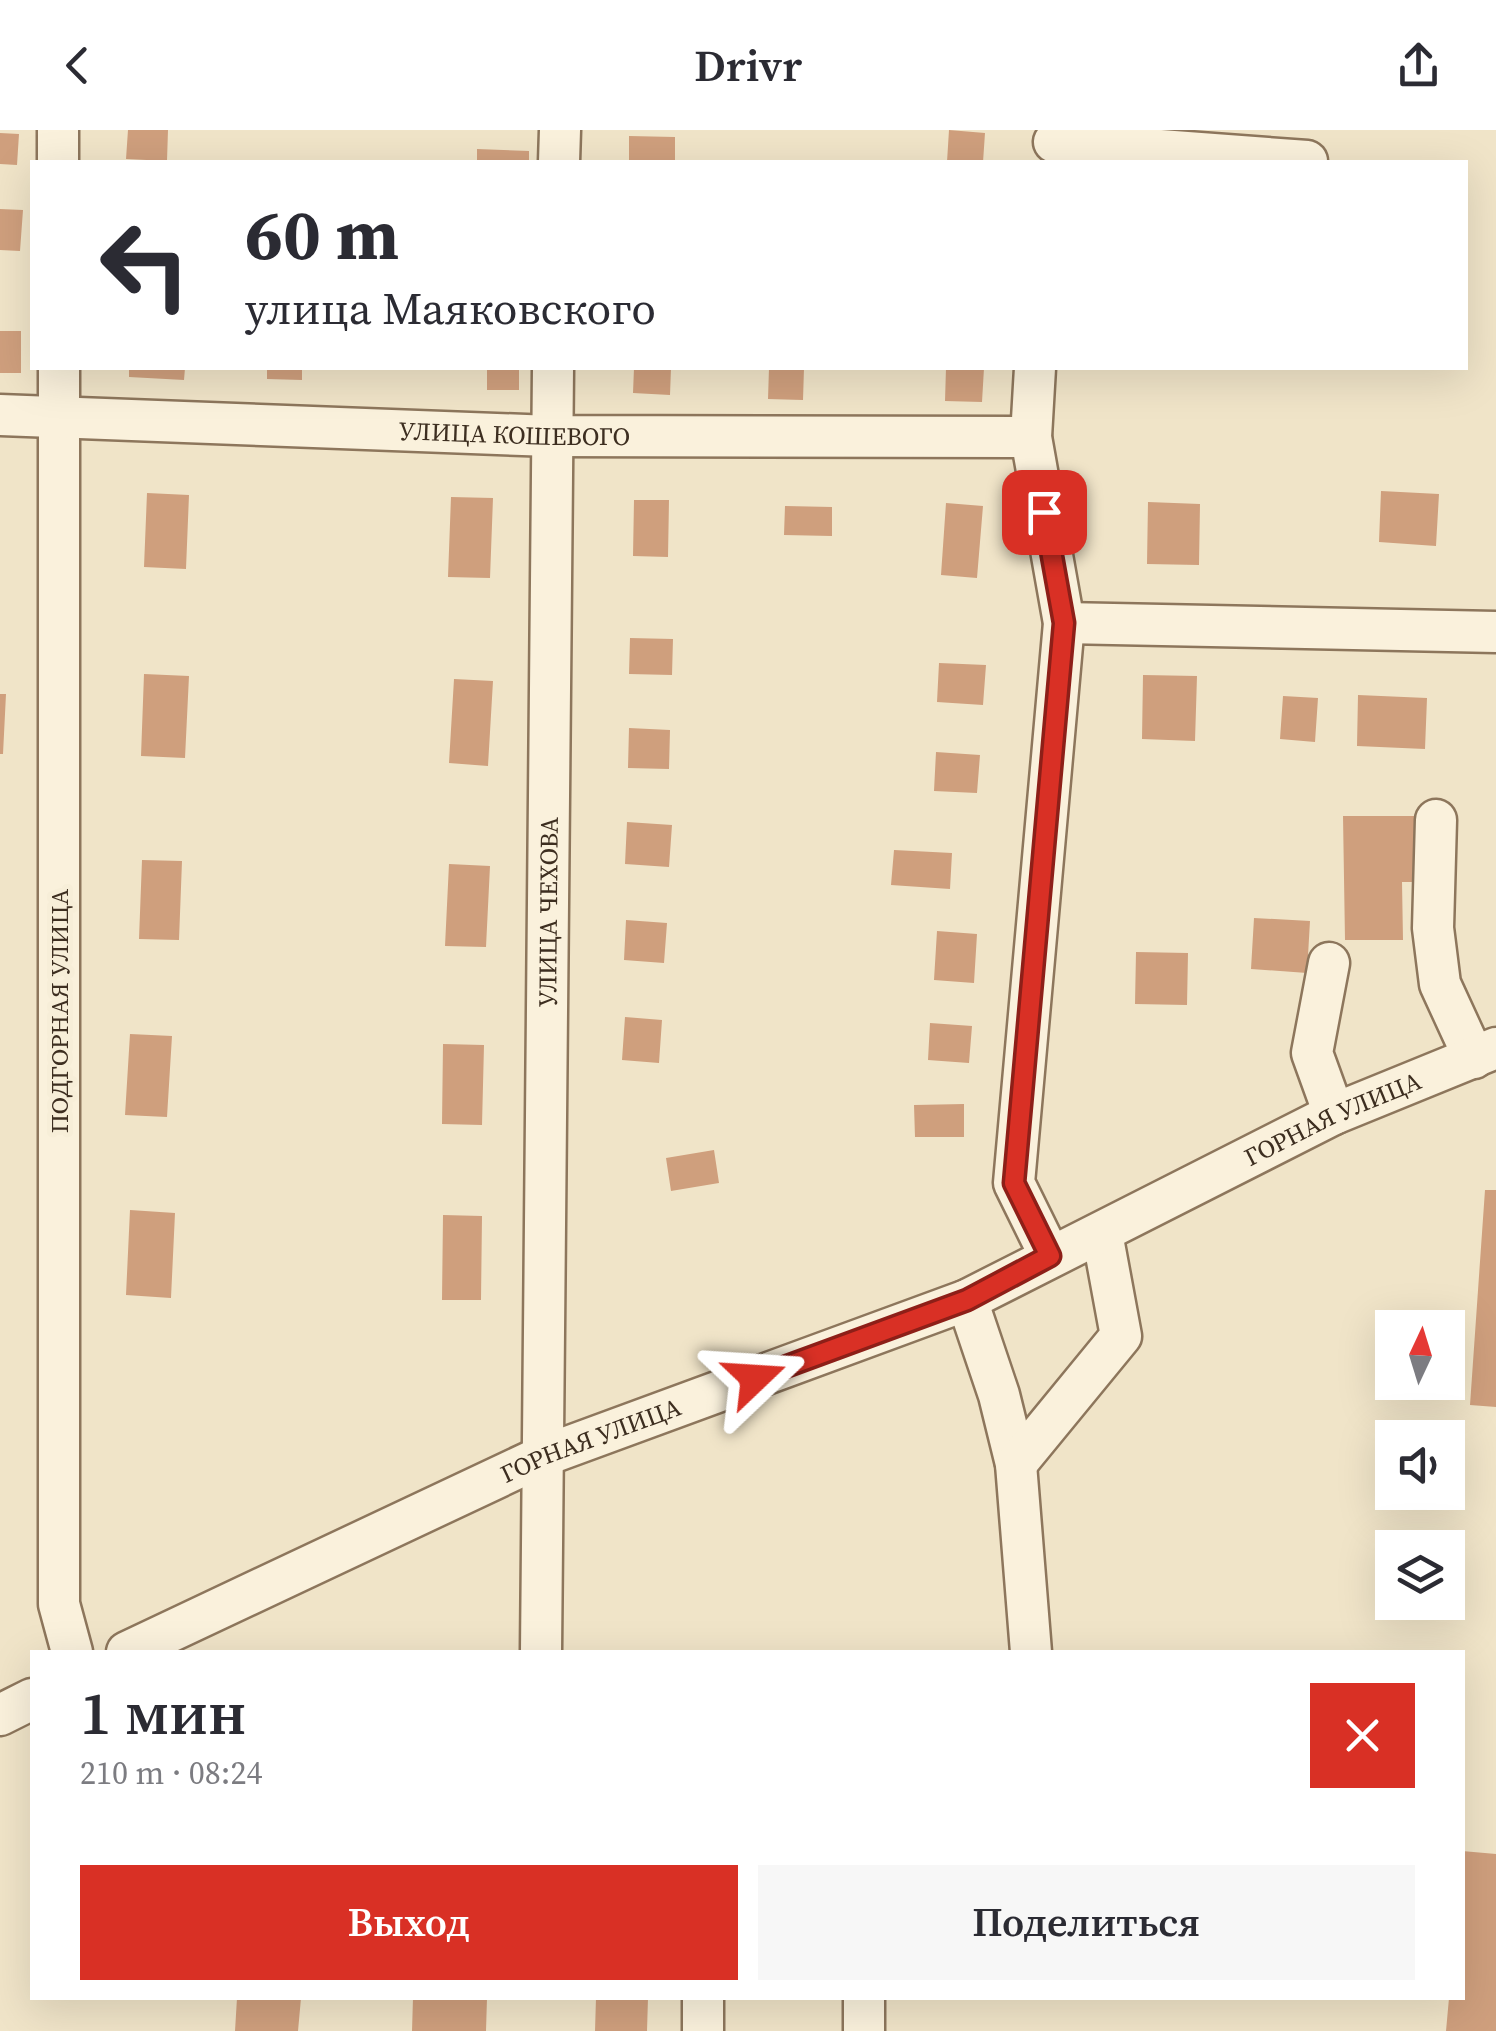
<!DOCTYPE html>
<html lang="ru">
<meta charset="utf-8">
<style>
:root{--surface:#fff;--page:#f7f7f7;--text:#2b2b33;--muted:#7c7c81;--accent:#d93025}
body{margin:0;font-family:"Source Serif 4",serif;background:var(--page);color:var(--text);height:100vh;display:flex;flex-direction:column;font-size:38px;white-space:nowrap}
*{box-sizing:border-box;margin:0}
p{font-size:32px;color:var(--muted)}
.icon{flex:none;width:55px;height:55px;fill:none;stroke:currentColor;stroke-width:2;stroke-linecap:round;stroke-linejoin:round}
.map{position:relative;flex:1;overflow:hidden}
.details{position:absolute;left:30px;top:1520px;width:1435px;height:350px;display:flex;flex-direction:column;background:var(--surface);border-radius:0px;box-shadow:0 10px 40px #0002}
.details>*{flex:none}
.guide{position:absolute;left:30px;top:30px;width:1438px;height:210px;border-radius:0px;box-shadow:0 10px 40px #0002;background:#fff;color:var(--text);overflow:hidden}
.needle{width:65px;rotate:4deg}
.fabs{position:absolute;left:1375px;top:1180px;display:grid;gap:20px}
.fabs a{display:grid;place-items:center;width:90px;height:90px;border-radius:0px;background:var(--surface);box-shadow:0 10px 40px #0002;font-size:50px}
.pin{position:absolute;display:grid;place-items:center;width:85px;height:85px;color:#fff;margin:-42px;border-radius:20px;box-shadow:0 5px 15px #0006}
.me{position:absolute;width:110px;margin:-55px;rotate:70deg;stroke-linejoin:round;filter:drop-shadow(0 0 8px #0008)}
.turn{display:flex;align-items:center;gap:35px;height:210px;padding:0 50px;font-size:45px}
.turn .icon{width:130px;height:130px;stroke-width:2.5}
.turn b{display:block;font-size:70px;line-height:85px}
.round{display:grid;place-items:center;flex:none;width:105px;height:105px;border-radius:0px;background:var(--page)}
.overview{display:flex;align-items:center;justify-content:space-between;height:170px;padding:0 50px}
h1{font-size:60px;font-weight:600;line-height:75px}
.button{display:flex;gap:20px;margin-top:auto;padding:20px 50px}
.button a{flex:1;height:115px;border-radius:0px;background:var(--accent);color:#fff;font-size:40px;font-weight:600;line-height:115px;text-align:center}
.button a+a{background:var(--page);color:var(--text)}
header{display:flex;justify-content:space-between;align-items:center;height:130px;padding:0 50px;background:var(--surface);font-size:45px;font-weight:600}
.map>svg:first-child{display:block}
</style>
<header><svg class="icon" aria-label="back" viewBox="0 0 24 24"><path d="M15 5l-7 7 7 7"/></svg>Drivr<svg class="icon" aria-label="share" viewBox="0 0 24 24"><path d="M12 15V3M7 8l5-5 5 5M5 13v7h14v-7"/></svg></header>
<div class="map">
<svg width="1496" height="1901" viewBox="0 0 1496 1901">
<rect width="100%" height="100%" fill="#f0e4c8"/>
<path fill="#cf9f7d" d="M128,0H168L167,31L126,29Z
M949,0L985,3L983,32H947Z
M0,3L19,4L17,35L0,34Z
M629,6L675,7V32H629Z
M477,19L529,21V32H477Z
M0,79L23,80L20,121L0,120Z
M0,201H21V243H0Z
M129,238H185L184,250L129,247Z
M267,238H302V250L267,249Z
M487,238H519V260H487Z
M634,238H671L670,265L633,263Z
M769,238H804L803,270L768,269Z
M946,238H984L982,272L945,271Z
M1381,361L1439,364L1436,416L1379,412Z
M147,363L189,365L186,439L144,437Z
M451,367L493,368L490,448L448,447Z
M634,370H669L668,427L633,426Z
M1148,372L1200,374L1199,435L1147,434Z
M946,373L983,376L977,448L941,445Z
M785,376L832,377V406L784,405Z
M630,508L673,509L672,545L629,544Z
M939,533L986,535L983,575L937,572Z
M144,544L189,546L185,628L141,626Z
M1143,545L1197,546L1195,611L1142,609Z
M454,549L493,551L488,636L449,633Z
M0,564H6L3,624H0Z
M1358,565L1427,568L1425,619L1357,616Z
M1283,566L1318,568L1315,612L1280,609Z
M629,598L670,600L669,639L628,638Z
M936,622L980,625L977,663L934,661Z
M1343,686H1422V752H1402L1403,810H1345Z
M627,692L672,695L669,737L625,734Z
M894,720L952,723L950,759L891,755Z
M142,730L182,731L179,810L139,809Z
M449,734L490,736L486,817L445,816Z
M1254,788L1310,791L1307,843L1251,839Z
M626,790L667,793L664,833L624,830Z
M937,801L977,804L974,853L934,850Z
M1136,822L1188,823L1187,875L1135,874Z
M625,887L662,890L659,933L622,930Z
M930,893L972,896L969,933L928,930Z
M130,904L172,906L167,987L125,985Z
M443,914L484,915L482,995L442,994Z
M964,974V1007H915L914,975Z
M714,1020L719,1053L671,1061L666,1028Z
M1485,1060H1496V1277L1470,1275Z
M130,1080L175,1083L171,1168L126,1165Z
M443,1085L482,1086L481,1170H442Z
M1462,1721L1496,1724V1901H1446L1449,1868H1462Z
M237,1868H301L298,1901H235Z
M413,1868H487L486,1901H412Z
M596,1868H648L647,1901H595Z"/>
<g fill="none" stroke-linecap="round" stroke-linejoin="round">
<g stroke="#8d765c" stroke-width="45">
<g id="minor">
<path d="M58,0V32"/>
<path d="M1054,12L1307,31"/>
<path d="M559,32L560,0"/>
<path d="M59,238V1474L72,1522"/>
<path d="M1035,238L1031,307L1064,493L1014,1053L1050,1126"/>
<path id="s1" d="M0,285L551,306L1031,307"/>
<path d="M1064,493L1496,502"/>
<path d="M1436,690L1433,798L1440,854L1474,928"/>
<path d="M1329,833L1312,923L1334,984"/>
<path d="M967,1170L999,1265L1016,1334L1031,1522"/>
<path d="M1016,1334L1121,1206L1102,1103"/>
<path id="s2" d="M127,1522L543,1326L967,1170L1334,984L1496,918"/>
<path id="s3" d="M541,1522L553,238"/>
<path d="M0,1585L32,1569"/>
<path d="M703,1901V1868"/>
<path d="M864,1901V1868"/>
</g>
</g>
<use href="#minor" stroke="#faf1dc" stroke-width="40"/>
</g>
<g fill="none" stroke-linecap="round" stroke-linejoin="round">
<g stroke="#8d1f18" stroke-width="25">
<path id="route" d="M755,1248L967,1170L1050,1126L1014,1053L1064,493L1044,382"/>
</g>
<use href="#route" stroke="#d93025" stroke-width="18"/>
</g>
<g text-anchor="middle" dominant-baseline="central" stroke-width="10" stroke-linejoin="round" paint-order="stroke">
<g font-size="25" fill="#3d2e20" stroke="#f7eed8">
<text stroke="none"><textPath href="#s1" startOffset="515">УЛИЦА КОШЕВОГО</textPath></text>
<text stroke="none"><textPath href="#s3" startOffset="740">УЛИЦА ЧЕХОВА</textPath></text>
<text transform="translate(59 881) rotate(-90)">ПОДГОРНАЯ УЛИЦА</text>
<text stroke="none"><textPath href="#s2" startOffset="1320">ГОРНАЯ УЛИЦА</textPath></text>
<text stroke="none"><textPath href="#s2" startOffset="510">ГОРНАЯ УЛИЦА</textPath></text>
</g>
</g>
</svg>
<div class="fabs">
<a><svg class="needle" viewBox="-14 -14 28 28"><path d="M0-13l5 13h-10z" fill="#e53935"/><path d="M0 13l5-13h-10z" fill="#7c7c81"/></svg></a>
<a><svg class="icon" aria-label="sound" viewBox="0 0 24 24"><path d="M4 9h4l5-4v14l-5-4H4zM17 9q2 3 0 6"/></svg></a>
<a><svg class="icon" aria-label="layers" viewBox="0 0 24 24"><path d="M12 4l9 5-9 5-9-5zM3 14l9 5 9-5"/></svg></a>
</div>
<div class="pin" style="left:1044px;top:382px;background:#d93025"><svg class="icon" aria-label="arrive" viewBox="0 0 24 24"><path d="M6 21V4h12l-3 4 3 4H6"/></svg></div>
<svg class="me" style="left:755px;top:1248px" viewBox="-20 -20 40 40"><path d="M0-17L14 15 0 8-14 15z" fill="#d93025" stroke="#fff" stroke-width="4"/></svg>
<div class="guide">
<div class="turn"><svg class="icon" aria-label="left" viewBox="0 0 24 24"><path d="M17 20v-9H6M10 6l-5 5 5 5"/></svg><div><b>60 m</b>улица Маяковского</div></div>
</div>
<section class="details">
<div class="overview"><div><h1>1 мин</h1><p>210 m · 08:24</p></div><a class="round" style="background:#d93025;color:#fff"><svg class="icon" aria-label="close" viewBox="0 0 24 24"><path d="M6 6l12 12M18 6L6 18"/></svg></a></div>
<div class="button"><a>Выход</a><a>Поделиться</a></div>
</section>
</div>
